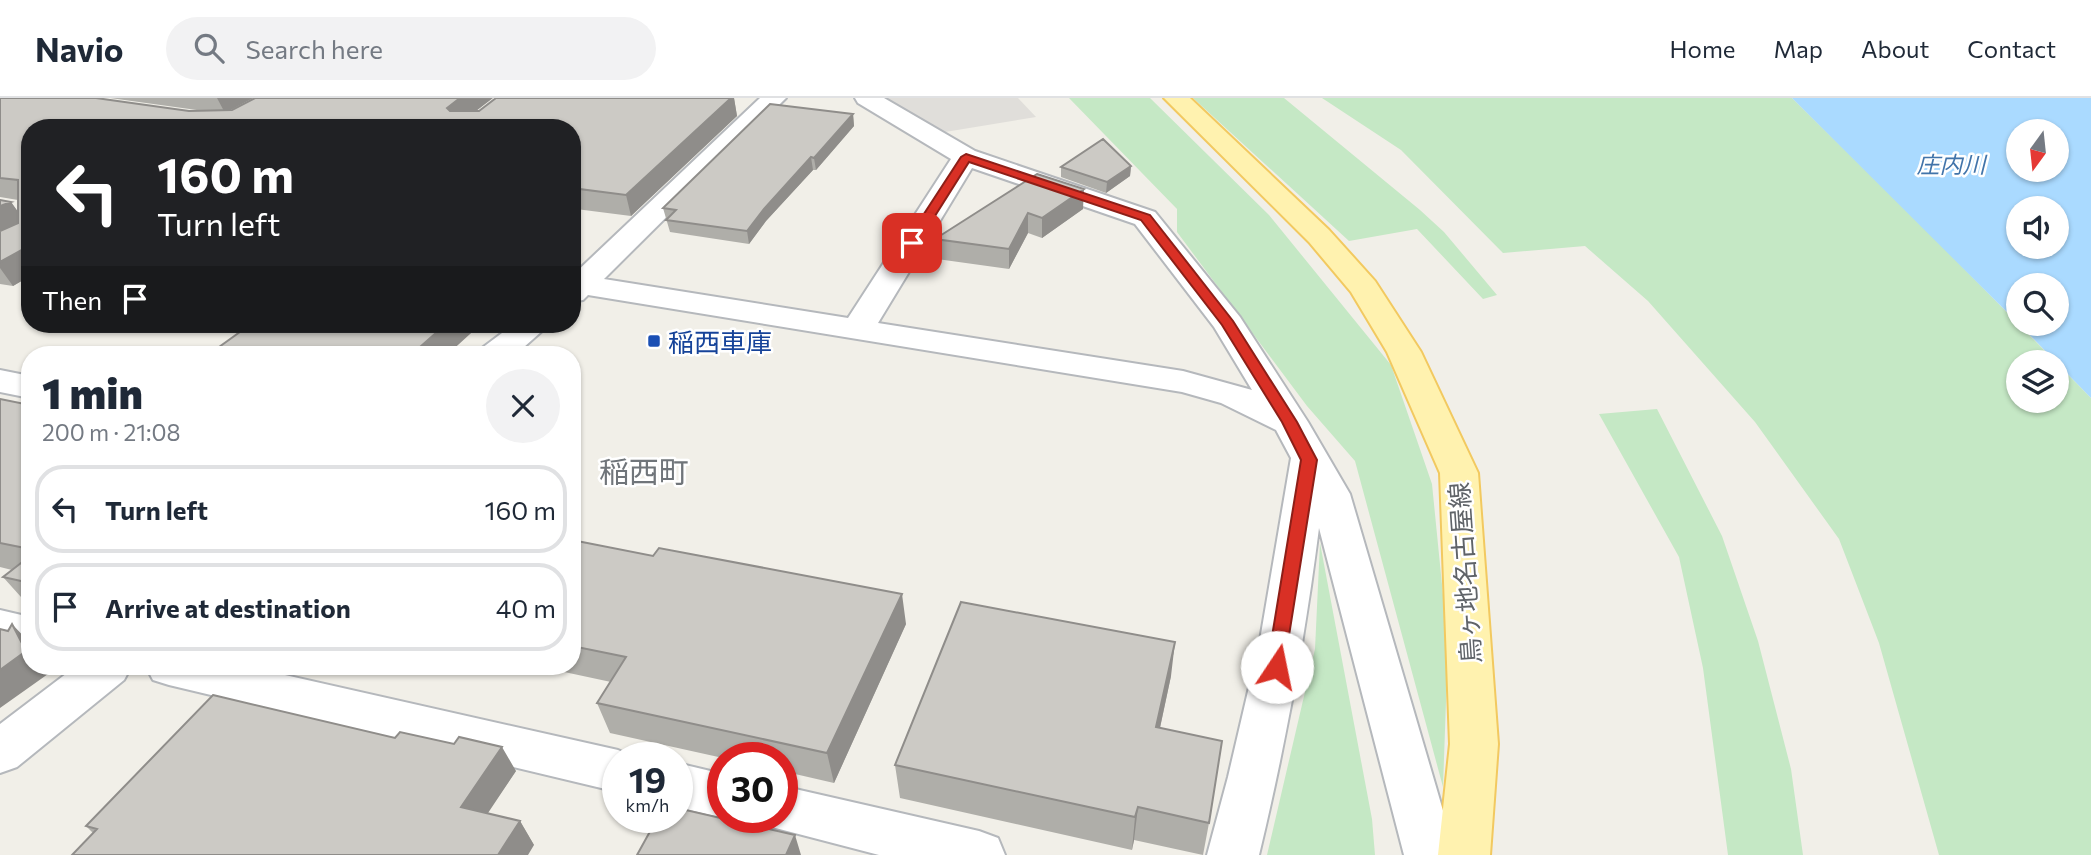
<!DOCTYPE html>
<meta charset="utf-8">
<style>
:root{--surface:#fff;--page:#f2f2f3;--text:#1f2937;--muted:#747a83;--line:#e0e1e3}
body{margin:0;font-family:Commissioner,"Noto Sans JP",sans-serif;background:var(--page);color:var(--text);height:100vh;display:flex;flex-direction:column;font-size:26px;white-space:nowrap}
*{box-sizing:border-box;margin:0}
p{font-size:23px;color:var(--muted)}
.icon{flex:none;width:38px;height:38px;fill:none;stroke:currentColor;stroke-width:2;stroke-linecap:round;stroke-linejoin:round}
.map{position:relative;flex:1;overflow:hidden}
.sheet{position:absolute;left:21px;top:248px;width:560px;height:329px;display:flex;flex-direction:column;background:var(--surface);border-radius:28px;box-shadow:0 2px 5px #0004}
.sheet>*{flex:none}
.top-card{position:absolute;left:21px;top:21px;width:560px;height:214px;border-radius:28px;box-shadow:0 2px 5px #0004;background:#202124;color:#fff;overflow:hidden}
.needle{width:46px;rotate:195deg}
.buttons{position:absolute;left:2006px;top:21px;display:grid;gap:14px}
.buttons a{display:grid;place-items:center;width:63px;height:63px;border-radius:50%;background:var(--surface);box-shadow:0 2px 5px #0004;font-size:35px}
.speed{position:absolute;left:602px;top:644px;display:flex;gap:14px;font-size:35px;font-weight:700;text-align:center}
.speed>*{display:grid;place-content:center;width:91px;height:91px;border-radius:50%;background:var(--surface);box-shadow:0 2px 5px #0004;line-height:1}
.speed small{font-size:18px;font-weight:400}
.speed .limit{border:10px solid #d22;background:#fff;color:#111}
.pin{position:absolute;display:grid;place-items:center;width:60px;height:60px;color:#fff;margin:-30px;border-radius:14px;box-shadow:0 4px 10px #0006}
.me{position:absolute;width:77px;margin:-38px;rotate:11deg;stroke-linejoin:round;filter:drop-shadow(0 0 5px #0008)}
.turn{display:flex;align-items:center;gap:24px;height:147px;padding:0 21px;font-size:32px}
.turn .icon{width:91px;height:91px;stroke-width:2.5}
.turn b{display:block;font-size:49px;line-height:60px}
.then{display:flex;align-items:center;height:66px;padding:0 21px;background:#0003;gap:14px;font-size:26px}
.round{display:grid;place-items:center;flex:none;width:74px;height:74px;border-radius:37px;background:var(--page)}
.summary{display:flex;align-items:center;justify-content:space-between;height:119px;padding:0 21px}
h1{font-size:42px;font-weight:800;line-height:52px}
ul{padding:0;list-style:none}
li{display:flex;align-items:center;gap:21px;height:88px;margin:0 14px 10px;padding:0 7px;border:4px solid var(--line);border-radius:28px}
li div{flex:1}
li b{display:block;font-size:26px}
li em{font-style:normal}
header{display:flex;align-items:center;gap:42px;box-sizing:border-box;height:98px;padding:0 35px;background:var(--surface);border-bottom:2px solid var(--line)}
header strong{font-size:33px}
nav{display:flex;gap:38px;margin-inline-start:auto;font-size:24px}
.search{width:490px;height:63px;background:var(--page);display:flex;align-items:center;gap:18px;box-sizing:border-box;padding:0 24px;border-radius:38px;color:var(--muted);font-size:26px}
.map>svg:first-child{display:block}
</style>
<header>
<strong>Navio</strong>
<div class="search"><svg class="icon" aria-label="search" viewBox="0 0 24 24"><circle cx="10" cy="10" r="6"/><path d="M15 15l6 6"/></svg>Search here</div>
<nav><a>Home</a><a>Map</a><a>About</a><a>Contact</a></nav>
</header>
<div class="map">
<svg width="2091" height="757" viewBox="0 0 2091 757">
<rect width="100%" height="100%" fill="#f1efe8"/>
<path fill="#e0deda" d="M880,0H1018L1036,19L939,35Z"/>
<path fill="#c5e8c5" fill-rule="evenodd" d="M1069,0H1150L1269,117L1391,267L1432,386L1448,547L1443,689L1355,363L1307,308L1177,134V111Z
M1193,0H1284L1420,112L1444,134L1497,197L1483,201L1417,131L1349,143Z
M1322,0H1792L1936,142L2091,300V757H1939L1879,545L1839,441L1755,324L1648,203L1585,148L1503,155L1401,52ZM2018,264H2056V303H2018Z
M1657,311L1722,438L1758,543L1791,671L1803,757H1728L1703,570L1679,459L1599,316Z
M1320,445L1372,721L1375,757H1267L1315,551Z"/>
<path fill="#aadaff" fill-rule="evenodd" d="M1792,0H2091V300L2019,226H2056V187H2018V225ZM2018,33H2056V72H2018ZM2018,110H2056V149H2018Z"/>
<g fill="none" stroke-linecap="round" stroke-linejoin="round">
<g stroke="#b5b8bc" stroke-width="4">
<path id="minor" d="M760,0H786L604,181L848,220L951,61L858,5L855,0H884L975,53L1155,114L1240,219L1308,324L1350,396L1456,757H1404L1319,430C1305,540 1285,649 1259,757H1207L1228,679L1260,542L1291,360L1276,332L1221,305L1182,294L588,197L583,202L572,204V178ZM972,70L1135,126L1214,229L1252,292L1183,273L878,225Z
M514,226H550L515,257H477L482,250Z
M0,272L30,278V300L0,294Z
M0,512L30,519V553L0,546Z
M75,569H131L124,582L17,669L0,675V626Z
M146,569H249L618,652L636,660H618V694L169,587L153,582Z
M677,665L723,676V719H726L723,720L677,709Z
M782,688L979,733L998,740L1005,757H879L764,727L760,719H782Z"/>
</g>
<g stroke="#f2c960" stroke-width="4">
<path id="major" d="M1164,0H1190L1329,132L1375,183L1421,254L1478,375L1498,646L1490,757H1438L1450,646L1440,375L1387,254L1351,194L1309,144Z"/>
</g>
<use href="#minor" fill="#fff" fill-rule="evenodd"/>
<use href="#major" fill="#fff2af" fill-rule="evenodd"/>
</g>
<path fill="#afaea9" d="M0,0L189,13H204L110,0H253L230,12L476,13H479L496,0H734L737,18L631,118L576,111L572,114V30H30V178L13,188L0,186V102L11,104L18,114V102L0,99Z
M853,16L854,28L816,72H813L766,123L749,146L670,134L663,110Z
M1131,68L1130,78L1106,95L1061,79V69Z
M1037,76L1083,111L1042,140L1028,135L1009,171L937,161L935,141Z
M0,301L30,307V509L3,479L12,472L0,469Z
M572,442L906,526L834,685L782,673V660H723L610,635L597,605L611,584L541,569H572Z
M1171,578L1160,630L1209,725L1203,757L1134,742L1132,752L900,700L895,667Z
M516,673L487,715L520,723L534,747L93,735L86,728Z"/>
<path fill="#8f8d8a" d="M217,0H253L225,15Z
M460,0H493L454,30L447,10Z
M731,0H734L737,18L631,118L626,97Z
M853,16L854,28L816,72L814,60Z
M811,59L813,72L766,123L749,146L747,133L764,111Z
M1131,68L1130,78L1106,95L1107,84Z
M1084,91L1083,111L1042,140V120Z
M572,99L576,111L572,114Z
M11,104L26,125L0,136V108Z
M1028,115V135L1009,171V151Z
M27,149L30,153V178L13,188L0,170V164Z
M446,226H481L447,257H411Z
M902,496L906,526L834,685L827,655Z
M12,526L30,545V569H44L48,576L0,610V572Z
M1175,544L1171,578L1153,662L1156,629Z
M502,649L516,673L476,733L461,709Z
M1138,709L1134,742L1132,752L1135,719Z
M520,723L534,747L528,757H498Z
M795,737L801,757H786Z"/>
<path fill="#cccac5" stroke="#8f8d8a" stroke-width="2" d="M0,0H96L189,13L232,12L255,0H460L447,10L450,13H479L496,0H731L626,97L572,90V30H30V149H27L0,164V133L18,125V82L0,80Z
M770,6L853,16L814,60L811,59L764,111L747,133L666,122L676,112L663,110Z
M1103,41L1131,68L1107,84L1061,69Z
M1037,76L1084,91L1042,120L1028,115L1009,151L935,141Z
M0,102L11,104L0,108Z
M251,226H446L411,257H208Z
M0,301L30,307V451L0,445Z
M572,442L653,458L659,450L902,496L827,655L597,605L626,559L572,548Z
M30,458V485L3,479Z
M961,504L1175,544L1156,629L1222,643L1209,725L1138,709L1135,719L895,667Z
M12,526L26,553L0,572V531L8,533Z
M213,597L395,640L400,634L454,646L459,639L502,649L461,709L520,723L498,757H72L97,731L86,728Z
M677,710L795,737L786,757H637L658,719H677Z"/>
<path fill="#d93025" stroke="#8d1f18" stroke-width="2" d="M966,56L1150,117L1233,223L1297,324L1317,362L1283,575L1277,577L1270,575L1267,569L1301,362L1282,324L1222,227L1141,122L969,64L916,148H907L905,145L961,59Z"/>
<rect fill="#1a4fb4" stroke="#fff" stroke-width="2.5" x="647" y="236" width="14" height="14" rx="3.5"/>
<g text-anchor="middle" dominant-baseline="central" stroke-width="5" stroke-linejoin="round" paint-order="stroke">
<g font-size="23" font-style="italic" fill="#4174aa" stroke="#fff">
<text x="1951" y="66">庄内川</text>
</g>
<g font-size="26" fill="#164399" stroke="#fff" text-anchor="start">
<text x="668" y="243">稲西車庫</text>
</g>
<g font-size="26" fill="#5f6368" stroke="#fff">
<text transform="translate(1464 475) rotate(-94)">鳥ヶ地名古屋線</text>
</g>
<g font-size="30" fill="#70757a" stroke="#fff">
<text x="644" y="372">稲西町</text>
</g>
</g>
</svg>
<div class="buttons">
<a><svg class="needle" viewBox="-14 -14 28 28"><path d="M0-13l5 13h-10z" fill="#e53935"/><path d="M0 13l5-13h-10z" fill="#747a83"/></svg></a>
<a><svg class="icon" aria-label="sound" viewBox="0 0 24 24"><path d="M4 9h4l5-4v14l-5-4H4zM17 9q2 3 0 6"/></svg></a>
<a><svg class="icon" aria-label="search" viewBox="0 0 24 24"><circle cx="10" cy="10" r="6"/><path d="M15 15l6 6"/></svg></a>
<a><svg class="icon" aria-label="layers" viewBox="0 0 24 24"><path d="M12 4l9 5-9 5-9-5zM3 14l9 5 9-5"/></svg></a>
</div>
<div class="speed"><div>19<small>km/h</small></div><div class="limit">30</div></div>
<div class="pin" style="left:912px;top:145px;background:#d93025"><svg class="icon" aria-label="arrive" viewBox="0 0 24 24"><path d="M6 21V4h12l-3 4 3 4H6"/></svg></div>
<svg class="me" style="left:1277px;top:569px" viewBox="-20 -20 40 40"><circle r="19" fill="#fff"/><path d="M0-13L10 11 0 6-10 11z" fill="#d93025"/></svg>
<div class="top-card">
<div class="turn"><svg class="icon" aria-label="left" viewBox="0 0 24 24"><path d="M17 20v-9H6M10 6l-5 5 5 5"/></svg><div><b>160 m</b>Turn left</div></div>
<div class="then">Then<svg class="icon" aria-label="arrive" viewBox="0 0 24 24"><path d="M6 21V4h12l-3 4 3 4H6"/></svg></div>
</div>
<section class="sheet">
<div class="summary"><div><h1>1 min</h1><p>200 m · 21:08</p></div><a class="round"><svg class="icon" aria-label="close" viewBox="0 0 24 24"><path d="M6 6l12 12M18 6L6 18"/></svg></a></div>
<ul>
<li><svg class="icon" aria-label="left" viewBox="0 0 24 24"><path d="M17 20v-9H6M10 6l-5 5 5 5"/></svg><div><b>Turn left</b></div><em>160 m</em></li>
<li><svg class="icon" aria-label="arrive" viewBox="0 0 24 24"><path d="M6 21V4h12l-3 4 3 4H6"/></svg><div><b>Arrive at destination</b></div><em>40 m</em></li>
</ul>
</section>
</div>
